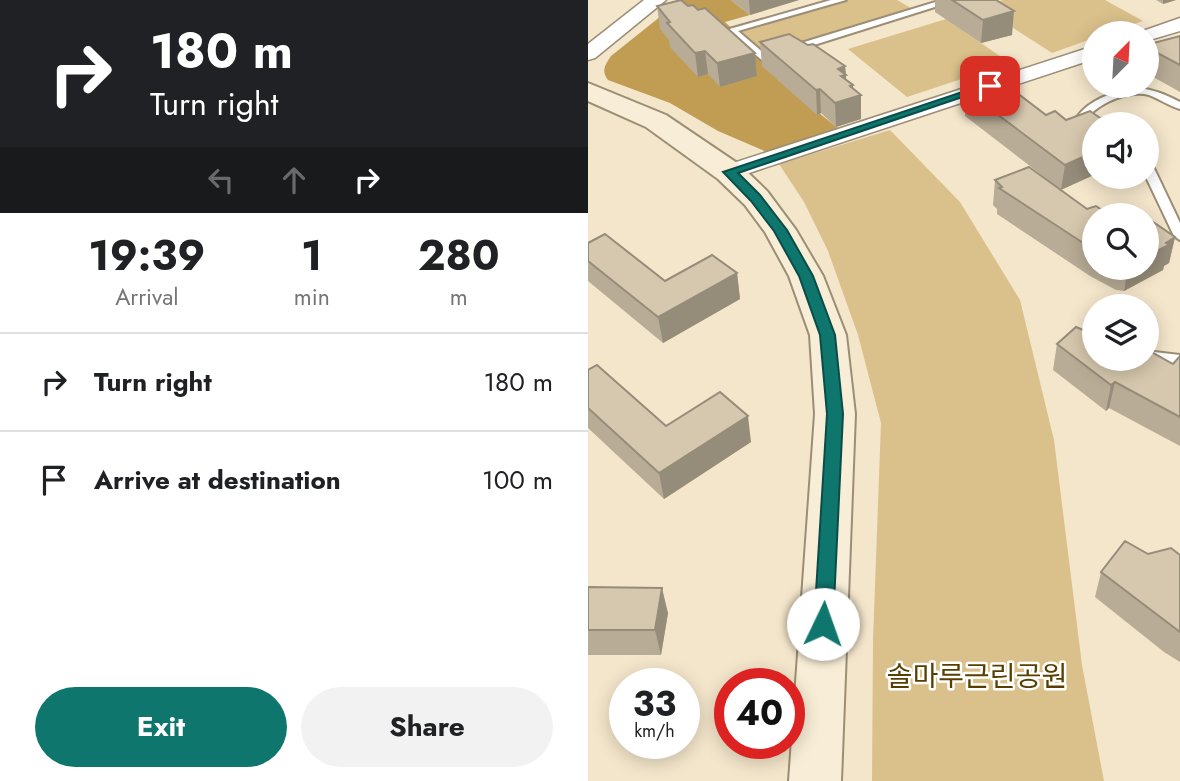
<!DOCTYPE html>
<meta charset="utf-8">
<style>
:root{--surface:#fff;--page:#f2f2f2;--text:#202124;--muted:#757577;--line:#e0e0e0;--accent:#0f766e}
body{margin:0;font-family:Jost,"Noto Sans KR",sans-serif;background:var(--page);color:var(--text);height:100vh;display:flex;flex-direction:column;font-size:26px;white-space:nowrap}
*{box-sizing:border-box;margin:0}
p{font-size:23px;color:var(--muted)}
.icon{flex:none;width:38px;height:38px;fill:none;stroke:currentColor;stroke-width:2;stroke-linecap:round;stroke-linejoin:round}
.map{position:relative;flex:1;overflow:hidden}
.side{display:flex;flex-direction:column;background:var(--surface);width:588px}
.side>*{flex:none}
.banner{background:#202124;color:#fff;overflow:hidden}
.needle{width:46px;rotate:24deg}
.controls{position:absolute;left:494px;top:21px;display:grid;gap:14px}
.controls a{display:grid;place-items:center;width:77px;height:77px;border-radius:50%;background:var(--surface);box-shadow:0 4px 18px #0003;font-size:35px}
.speed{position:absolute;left:21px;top:668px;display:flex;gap:14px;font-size:35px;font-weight:700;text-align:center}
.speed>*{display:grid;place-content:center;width:91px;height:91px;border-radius:50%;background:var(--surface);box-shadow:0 4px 18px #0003;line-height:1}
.speed small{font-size:18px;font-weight:400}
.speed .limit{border:10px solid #d22;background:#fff;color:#111}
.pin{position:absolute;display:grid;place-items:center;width:60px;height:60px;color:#fff;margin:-30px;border-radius:14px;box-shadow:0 4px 10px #0006}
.me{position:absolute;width:77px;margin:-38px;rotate:3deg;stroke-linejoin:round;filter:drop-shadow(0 0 5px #0008)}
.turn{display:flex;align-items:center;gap:24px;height:147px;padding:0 35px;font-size:32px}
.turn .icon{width:91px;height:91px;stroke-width:2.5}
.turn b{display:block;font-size:49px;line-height:60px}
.lanes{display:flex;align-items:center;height:66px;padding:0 35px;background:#0003;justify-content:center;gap:35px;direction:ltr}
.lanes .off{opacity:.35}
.eta{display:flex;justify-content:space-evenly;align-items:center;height:119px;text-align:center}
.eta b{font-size:42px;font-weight:700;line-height:49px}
.action{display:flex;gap:14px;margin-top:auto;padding:14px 35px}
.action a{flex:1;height:80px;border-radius:42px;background:var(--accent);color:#fff;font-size:28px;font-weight:700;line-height:80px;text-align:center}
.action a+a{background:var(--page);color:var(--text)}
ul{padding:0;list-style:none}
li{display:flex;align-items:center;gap:21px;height:98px;padding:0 35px;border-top:2px solid var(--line)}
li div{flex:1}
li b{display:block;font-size:26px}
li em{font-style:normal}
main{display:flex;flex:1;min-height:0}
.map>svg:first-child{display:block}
</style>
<main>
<section class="side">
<div class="banner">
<div class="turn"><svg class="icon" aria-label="right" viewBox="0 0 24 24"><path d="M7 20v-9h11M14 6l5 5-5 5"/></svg><div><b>180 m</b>Turn right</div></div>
<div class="lanes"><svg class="icon off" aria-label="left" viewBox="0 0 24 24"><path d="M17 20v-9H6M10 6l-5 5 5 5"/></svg><svg class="icon off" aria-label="ahead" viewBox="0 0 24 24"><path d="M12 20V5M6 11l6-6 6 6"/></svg><svg class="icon" aria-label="right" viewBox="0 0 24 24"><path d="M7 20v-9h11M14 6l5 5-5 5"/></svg></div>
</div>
<div class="eta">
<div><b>19:39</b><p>Arrival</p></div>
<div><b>1</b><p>min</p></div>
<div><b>280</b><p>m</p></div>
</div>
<ul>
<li><svg class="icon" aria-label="right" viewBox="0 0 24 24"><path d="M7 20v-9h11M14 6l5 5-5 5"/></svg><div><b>Turn right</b></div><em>180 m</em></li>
<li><svg class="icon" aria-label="arrive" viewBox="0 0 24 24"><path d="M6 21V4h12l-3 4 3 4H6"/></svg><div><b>Arrive at destination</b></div><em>100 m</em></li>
</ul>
<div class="action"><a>Exit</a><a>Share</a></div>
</section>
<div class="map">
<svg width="592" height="781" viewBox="0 0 592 781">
<rect width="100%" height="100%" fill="#f4e6cb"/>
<path fill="#dac08b" d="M253,0H309L328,11L175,58L143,30Z
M415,0H517L555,21L520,33H506V38L464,53L393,7Z
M358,19L422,63L319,97L260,49Z
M302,130L372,202L432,300L466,440L494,665L516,781H284L285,640L293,423L270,335L240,251L216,202L191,164Z"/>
<path fill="#c19d53" d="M93,0H143L162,15L137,22L175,58L190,80L251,129L181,153L130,131L82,103L20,80C13,71 17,65 23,56Z"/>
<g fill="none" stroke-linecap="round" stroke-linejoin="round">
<g stroke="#9b8e75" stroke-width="4">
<path id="lane" d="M243,0H258L150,31L177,54L354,0H369L175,61L138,30Z
M549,88C565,89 578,95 592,102V109C581,106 572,99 561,95C542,90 513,102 500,117L507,124L506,132L489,117C502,99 527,91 549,88Z
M558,161L564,164L592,223V240L586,236L558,177Z
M558,351L592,355V365L553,359H558Z"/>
</g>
<g stroke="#9b8e75" stroke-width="3">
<path id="street" d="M56,0H78L7,58L0,60V44Z
M592,18V31L558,41V33H549Z
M506,46V59L149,177L141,179L133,177L129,172L133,167Z"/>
</g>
<g stroke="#9b8e75" stroke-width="4">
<path id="secondary" d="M0,83L78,115L152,165L179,191L208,230L235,276L258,335L267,414L253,781H201L227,414L222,335L201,276L177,232L157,205L130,179L58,127L0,101Z"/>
</g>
<use href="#lane" fill="#fff" fill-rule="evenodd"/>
<use href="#street" fill="#fff" fill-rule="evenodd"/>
<use href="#secondary" fill="#f8edd6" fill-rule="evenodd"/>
</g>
<path fill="#b8ac96" d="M143,0H211L162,15Z
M347,0H408L424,35L393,43L347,12Z
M568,0H588L575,4Z
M69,6L110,10L167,53L169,76L132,87L120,74L110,77L82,47L81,40L72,29Z
M592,36V92L558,73V45Z
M172,42L257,66L258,80L265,88L273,95V119L248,127L233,113L229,115L174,66Z
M378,91L422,96L458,115L478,120L502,111L473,190L377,116Z
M407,180L499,209L520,214L555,215H506V268H558L587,237L581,263L576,266L575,270L536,291L528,290L502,276L409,214V209L405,205Z
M0,243L77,281L149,273L152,299L75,343L0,281Z
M469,344L506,359L585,364L592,356V446L521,408L518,411L465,370Z
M0,370L78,426L163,442L76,499L0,428Z
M560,554L592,555V662L576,652L507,597L513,572Z
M0,587L80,613L73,655H0Z"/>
<path fill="#968c7a" d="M161,0H211L162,15Z
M575,0H588L575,4Z
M426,11L424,35L393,43L395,20Z
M117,51L120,74L110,77L107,53Z
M167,53L169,76L132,87L129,63Z
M257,66L258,75V99L250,69Z
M265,85V97L273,95V119L248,127L247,103L262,86Z
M232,89L233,113L229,115L228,90Z
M506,152V175L473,190L477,165Z
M587,237L581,263L576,266L575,270L536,291L540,268H558V256Z
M149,273L152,299L75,343L70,317Z
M527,382L521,408L518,411L523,385Z
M160,416L163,442L76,499L71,473Z
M74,588L80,613L73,655L67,630Z"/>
<path fill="#d6c8ae" stroke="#968c7a" stroke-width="2" d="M93,0L100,6L105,5L110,10L117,8L167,53L129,63L117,51L107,53L79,23L82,22L69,6Z
M364,0H408L426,11L395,20Z
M201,34L220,45L225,44L257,66L250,69L258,75L253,76L265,85L262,86L273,95L247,103L232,89L228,90L172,42Z
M592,36V65L558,47V45Z
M404,83L422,96L429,93L458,115L467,111L478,120L502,111L521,124H506V152L477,165L378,91Z
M441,167L499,209L508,206L520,214H528L545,208L555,215H506V250L411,188L414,187L407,180Z
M558,217L587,237L578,243L581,245L558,256Z
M17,234L77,281L124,255L149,273L70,317L0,261V243Z
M488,327L500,332L503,329L506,330V359H558V349L585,364L592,356V417L527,382L523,385L469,344Z
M9,365L78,426L132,392L160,416L71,473L0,408V370Z
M537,541L560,554L583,548L592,555V632L513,572Z
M0,587L74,588L67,630H0Z"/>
<path fill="#0f766e" stroke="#0a4d48" stroke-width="2" d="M398,84L407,86L150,173L172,195L199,230L225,276L247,335L255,414L245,624L242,630L235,632L228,630L226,624L239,414L232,335L211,276L186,231L163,201L135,172Z"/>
<g text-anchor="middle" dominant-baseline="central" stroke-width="5" stroke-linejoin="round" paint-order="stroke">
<g font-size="28" fill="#583f00" stroke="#fff">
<text x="389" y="676">솔마루근린공원</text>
</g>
</g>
</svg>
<div class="controls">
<a><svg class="needle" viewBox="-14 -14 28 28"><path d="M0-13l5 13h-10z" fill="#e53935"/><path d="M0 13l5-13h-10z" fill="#757577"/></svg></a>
<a><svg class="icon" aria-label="sound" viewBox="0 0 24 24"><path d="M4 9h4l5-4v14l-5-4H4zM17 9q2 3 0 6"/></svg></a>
<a><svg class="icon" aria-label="search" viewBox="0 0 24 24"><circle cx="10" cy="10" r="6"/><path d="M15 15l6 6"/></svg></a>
<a><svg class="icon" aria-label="layers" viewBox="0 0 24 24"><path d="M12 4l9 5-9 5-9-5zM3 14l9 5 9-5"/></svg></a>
</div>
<div class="speed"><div>33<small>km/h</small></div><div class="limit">40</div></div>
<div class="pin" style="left:402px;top:86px;background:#d93025"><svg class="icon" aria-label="arrive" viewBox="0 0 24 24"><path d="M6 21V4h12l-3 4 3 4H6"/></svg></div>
<svg class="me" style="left:235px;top:624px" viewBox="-20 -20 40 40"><circle r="19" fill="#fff"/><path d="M0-13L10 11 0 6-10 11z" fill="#0f766e"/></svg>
</div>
</main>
